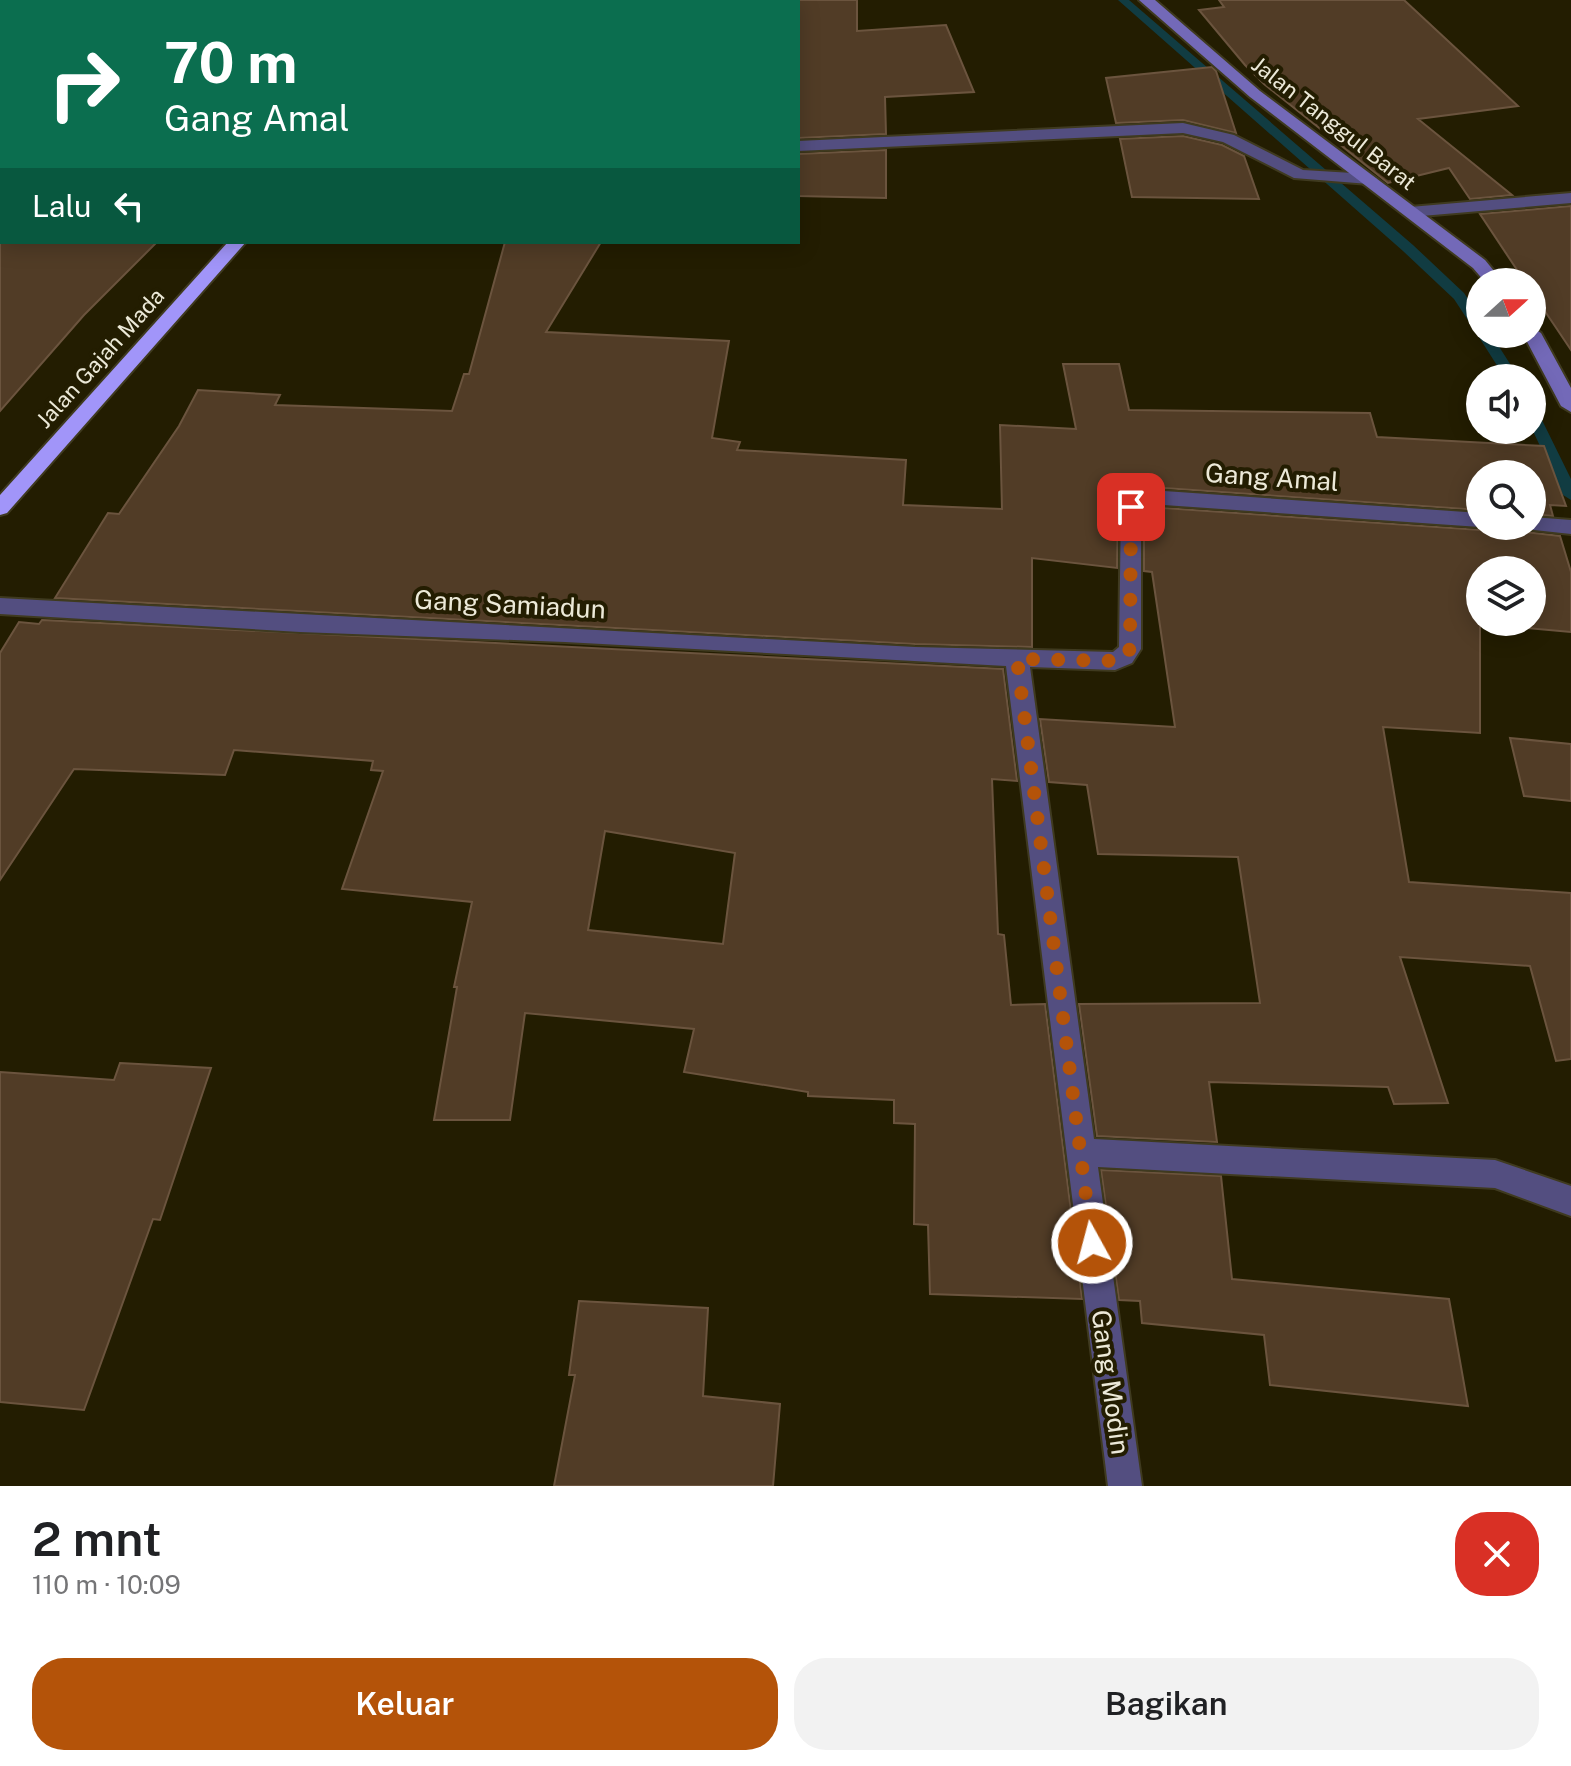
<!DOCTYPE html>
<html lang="id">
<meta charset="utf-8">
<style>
:root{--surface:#fff;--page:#f2f2f2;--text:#202124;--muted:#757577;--accent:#b45309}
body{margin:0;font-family:"Public Sans",sans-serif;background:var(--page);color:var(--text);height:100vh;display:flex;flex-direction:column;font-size:30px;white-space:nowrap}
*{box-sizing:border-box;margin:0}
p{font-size:26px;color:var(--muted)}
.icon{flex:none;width:44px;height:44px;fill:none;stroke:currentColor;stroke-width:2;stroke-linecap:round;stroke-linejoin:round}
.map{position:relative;height:1486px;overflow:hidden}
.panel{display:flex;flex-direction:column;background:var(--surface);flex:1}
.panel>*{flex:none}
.banner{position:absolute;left:0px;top:0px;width:800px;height:244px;box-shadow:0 4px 20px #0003;background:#0b6e4f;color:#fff;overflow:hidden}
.needle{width:52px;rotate:69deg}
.buttons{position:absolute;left:1466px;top:268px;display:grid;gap:16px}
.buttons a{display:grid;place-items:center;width:80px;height:80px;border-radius:50%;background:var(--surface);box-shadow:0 4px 20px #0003;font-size:40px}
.pin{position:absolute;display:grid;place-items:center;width:68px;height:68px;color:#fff;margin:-34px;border-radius:16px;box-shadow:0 4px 12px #0006}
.me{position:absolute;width:88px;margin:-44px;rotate:353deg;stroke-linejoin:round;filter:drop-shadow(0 0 6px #0008)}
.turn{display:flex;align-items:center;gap:28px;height:168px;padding:0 32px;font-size:36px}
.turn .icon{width:104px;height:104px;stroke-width:2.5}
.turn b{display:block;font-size:56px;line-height:68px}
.then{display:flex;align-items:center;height:76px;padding:0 32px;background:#0003;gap:16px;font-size:30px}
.round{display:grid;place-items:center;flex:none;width:84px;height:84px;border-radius:32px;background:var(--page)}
.overview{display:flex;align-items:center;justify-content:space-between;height:136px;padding:0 32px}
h1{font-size:48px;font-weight:600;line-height:60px}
.action{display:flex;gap:16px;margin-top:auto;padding:16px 32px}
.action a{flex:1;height:92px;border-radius:32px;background:var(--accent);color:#fff;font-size:32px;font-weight:600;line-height:92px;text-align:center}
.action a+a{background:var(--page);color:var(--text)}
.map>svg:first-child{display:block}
</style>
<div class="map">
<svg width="1571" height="1486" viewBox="0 0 1571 1486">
<rect width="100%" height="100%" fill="#231d01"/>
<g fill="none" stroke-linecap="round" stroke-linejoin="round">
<path fill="#113c42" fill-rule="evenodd" d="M1118,0H1129L1413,245L1464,293L1480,317V334H1491L1519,378H1505L1477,334L1479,332L1475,331L1454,299L1403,251Z
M1532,409L1539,414L1571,479V500L1563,495L1532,429Z"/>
</g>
<path fill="#513c26" stroke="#6b543e" stroke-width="2" fill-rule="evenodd" d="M798,0H857V31L946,25L974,92L885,97L886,134L798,138Z
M1219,0H1404L1518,106L1418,119L1512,195L1470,199L1449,168L1388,183L1264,84L1245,65L1199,10L1224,7Z
M1212,67L1216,71L1236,133L1183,120L1116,123L1106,78Z
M1183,136L1222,145L1244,156L1259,199L1132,197L1120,139Z
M886,150V198L798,196V154Z
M1571,206V350L1532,292V282H1525L1480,214Z
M0,242H157L84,315L0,411Z
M505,242H601L546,332L729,341L712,438L740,442L737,450L906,460L903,505L1002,509L1000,425L1076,429L1063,364H1119L1129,410L1370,413L1377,437L1544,446L1566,506L1550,505L1553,516L1532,514V474H1480V510L1164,488L1137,492L1118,507L1117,568L1032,558V647L915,644L55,598L108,513L119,514L179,426L198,390L280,395L275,405L452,411L464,374H469Z
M1164,508L1480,530L1487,526H1520L1525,532L1560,536L1571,572V632L1480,624V733L1383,727L1409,882L1571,893V1059L1556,1061L1530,966L1400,957L1448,1103L1394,1104L1388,1087L1209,1082L1217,1142L1097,1136L1079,1004L1260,1003L1238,857L1098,854L1087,785L1049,782L1040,719L1175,727L1152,572L1144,571V512ZM1480,570H1532V622H1480Z
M42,620L1003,669L1017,781L992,779L998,934L1004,935L1011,1005L1045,1004L1082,1299L930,1294L928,1225L914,1224L915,1124L894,1123V1100L808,1096V1092L684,1072L694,1029L525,1013L510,1120H434L457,987H454L472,902L342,889L383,771L371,770L373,761L234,750L225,775L74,769L0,880V653L19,622L39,624ZM605,831L735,853L723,944L588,930Z
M1510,738L1571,744V801L1524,796Z
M120,1063L211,1068L160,1220L153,1219L84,1410L0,1402V1072L114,1080Z
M1101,1170L1221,1176L1232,1279L1449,1299L1468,1406L1270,1385L1264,1335L1142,1323L1140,1301L1119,1300Z
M579,1301L708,1308L703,1396L780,1404L773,1486H554L575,1375H569Z"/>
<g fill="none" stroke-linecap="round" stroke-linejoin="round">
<g stroke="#3f3a1f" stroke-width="4">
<path id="street" d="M114,0H130L113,2Z
M2,63V73L0,74V64Z
M1183,123L1234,135L1303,170L1369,174L1377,179L1369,184L1294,178L1223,142L1183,133L798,151V141Z
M1571,193V203L1410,217L1402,212L1410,207Z
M1164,491L1480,513V526H1484L1480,527L1164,505L1141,510V649L1132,663L1115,670L1030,667L1094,1139L1495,1160L1571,1186V1216L1495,1188L1098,1167L1142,1486H1108L1006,666L565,642L300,632L0,614V598L915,647L1113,652L1119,647L1121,507L1137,495Z
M1532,517L1571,520V534L1525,529L1523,526H1532Z"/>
</g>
<g stroke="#3f3a1f" stroke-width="4">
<path id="secondary" d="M1139,0H1155L1260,91L1485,260L1503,282H1485L1473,268L1250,97Z
M1532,327L1541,333L1571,388V412L1561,406L1523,334H1532Z"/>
</g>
<g stroke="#3f3a1f" stroke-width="4">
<path id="highway" d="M460,0H475L459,2Z
M228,242H246L7,513L0,515V495Z"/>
</g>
<use href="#street" fill="#534e80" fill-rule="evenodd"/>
<use href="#secondary" fill="#7369b8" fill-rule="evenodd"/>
<use href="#highway" fill="#a195f9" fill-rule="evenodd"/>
<path stroke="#d7d4c2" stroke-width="4" stroke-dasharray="7 7" stroke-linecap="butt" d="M210,2L213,0"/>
</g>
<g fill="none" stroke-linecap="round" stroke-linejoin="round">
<path stroke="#b45309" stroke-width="14" stroke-dasharray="0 25.2" d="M1092,1243L1017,659L1115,661L1124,657L1130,649L1131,507"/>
</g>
<g text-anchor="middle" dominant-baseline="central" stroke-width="8" stroke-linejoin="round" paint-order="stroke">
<g font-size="22" fill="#ece9d8" stroke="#231d01">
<text transform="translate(1334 123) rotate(38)">Jalan Tanggul Barat</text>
<text transform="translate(100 358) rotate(-48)">Jalan Gajah Mada</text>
</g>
<g font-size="26" fill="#ece9d8" stroke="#231d01">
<text transform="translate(1272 477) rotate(4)">Gang Amal</text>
<text transform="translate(510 604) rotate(3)">Gang Samiadun</text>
<text transform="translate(1111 1382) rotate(82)">Gang Modin</text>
</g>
</g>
</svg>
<div class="buttons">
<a><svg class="needle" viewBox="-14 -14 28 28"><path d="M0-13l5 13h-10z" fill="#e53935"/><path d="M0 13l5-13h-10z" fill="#757577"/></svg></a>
<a><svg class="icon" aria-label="sound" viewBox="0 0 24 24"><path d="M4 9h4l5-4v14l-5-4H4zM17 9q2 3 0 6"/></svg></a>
<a><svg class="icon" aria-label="search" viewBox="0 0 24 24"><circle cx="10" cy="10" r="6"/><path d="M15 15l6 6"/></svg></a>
<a><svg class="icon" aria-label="layers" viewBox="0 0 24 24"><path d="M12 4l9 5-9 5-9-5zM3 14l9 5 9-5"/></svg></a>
</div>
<div class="pin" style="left:1131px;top:507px;background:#d93025"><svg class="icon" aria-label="arrive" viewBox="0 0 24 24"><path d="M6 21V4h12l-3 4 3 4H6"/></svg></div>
<svg class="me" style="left:1092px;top:1243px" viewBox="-20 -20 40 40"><circle r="17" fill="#b45309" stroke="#fff" stroke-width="3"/><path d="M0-11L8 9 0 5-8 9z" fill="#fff"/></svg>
<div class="banner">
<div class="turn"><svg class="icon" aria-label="right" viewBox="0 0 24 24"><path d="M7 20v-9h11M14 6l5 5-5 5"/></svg><div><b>70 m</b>Gang Amal</div></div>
<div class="then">Lalu<svg class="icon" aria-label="left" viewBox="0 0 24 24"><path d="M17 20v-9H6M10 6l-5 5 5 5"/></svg></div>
</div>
</div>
<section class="panel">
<div class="overview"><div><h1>2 mnt</h1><p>110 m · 10:09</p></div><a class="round" style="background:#d93025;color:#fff"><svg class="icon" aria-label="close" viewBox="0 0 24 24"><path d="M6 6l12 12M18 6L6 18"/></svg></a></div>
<div class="action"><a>Keluar</a><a>Bagikan</a></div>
</section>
